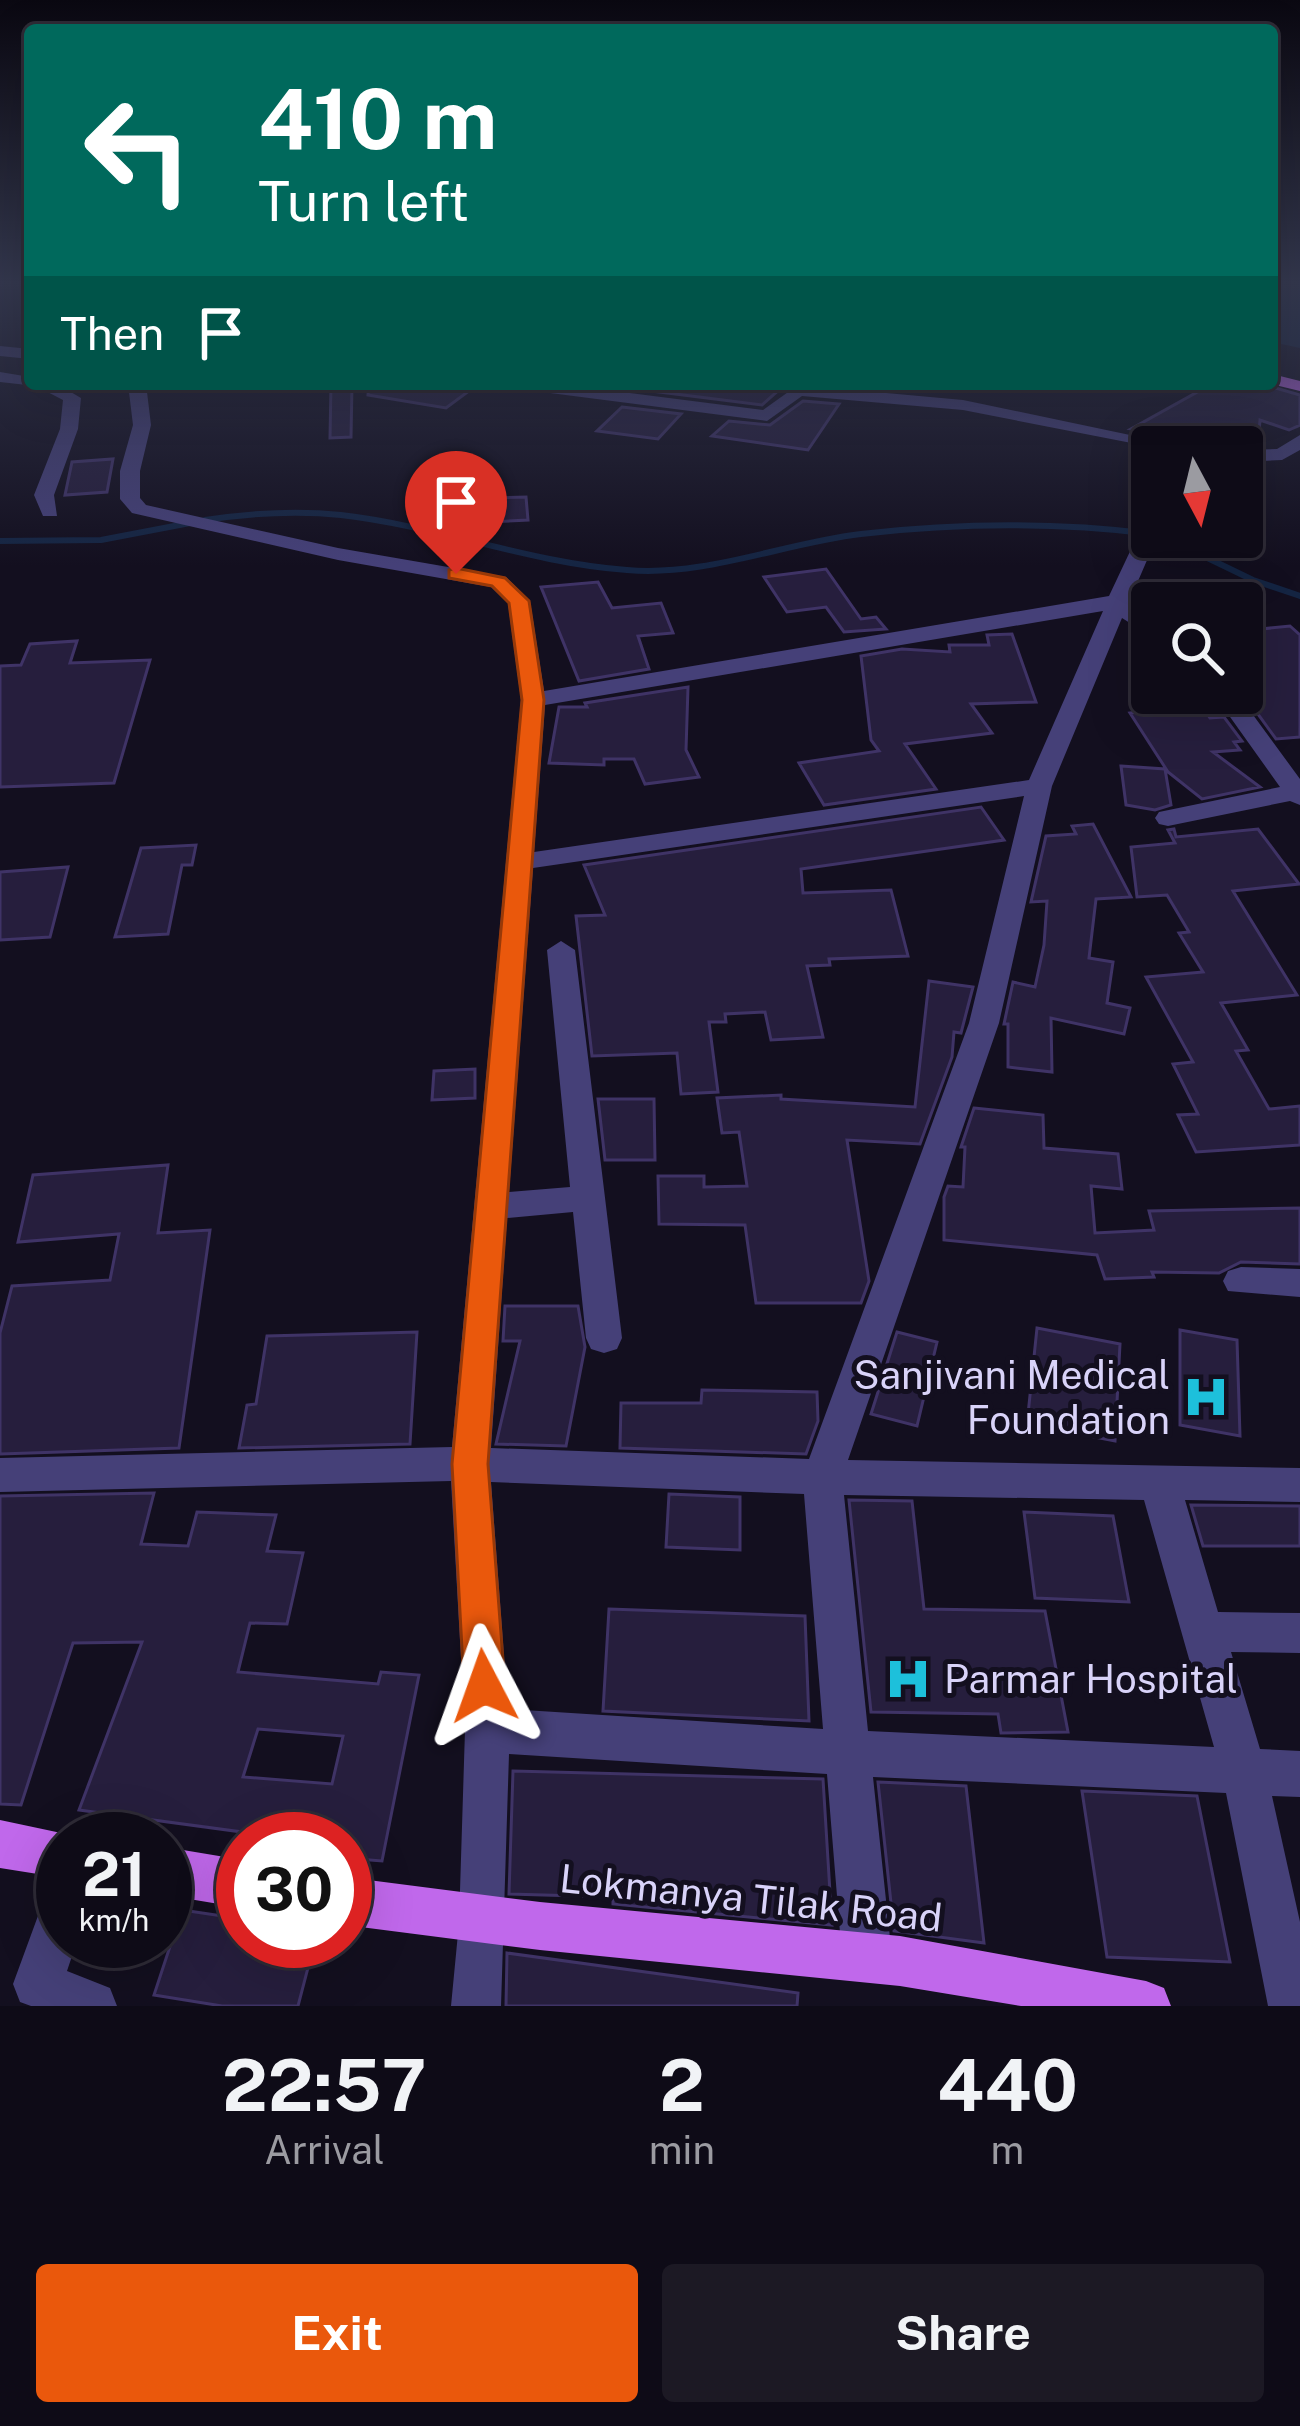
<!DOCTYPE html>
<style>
:root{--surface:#0e0b17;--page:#1c1924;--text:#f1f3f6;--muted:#9b9ba1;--line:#2e2b36;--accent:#ea580c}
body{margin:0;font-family:"Public Sans",sans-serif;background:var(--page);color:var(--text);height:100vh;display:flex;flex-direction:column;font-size:45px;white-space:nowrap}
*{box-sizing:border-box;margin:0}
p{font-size:39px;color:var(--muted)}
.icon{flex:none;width:66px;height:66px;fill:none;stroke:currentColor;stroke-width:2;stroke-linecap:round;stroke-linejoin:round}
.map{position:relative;height:2006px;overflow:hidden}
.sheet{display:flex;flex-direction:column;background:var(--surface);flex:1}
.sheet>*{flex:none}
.top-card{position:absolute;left:24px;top:24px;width:1254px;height:366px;border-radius:12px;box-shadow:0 12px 48px #0002,0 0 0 3px var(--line);background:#00695c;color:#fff;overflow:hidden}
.needle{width:78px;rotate:173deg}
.tools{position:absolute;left:1131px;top:426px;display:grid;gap:24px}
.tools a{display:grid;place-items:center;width:132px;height:132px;border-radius:12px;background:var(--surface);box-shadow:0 12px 48px #0002,0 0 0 3px var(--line);font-size:60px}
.speed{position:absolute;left:36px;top:1812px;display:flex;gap:24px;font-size:60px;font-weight:700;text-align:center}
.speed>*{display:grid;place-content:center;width:156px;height:156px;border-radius:50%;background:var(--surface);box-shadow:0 12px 48px #0002,0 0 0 3px var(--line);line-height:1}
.speed small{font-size:30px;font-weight:400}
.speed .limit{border:18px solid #d22;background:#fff;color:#111}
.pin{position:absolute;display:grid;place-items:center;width:102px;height:102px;color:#fff;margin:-123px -51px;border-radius:50% 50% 50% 0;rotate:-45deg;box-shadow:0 0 12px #0007}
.pin .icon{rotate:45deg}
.me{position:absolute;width:132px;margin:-66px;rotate:356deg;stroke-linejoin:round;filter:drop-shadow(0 0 9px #0008)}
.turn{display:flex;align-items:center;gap:42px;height:252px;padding:0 36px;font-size:54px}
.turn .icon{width:156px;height:156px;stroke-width:2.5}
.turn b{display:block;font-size:84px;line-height:102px}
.then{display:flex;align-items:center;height:114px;padding:0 36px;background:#0003;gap:24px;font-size:45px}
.eta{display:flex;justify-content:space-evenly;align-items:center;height:204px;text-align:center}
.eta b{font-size:72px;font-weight:700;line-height:84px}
.action{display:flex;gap:24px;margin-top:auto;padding:24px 36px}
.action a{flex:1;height:138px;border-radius:12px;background:var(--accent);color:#fff;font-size:48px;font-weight:700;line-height:138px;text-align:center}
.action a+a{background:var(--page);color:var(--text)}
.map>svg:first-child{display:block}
</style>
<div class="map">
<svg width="1300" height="2006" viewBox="0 0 1300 2006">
<rect width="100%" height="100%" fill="#130f1f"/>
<path fill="#152543" d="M1272,285H1300V348L1272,342Z"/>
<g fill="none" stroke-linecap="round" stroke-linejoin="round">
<path stroke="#152543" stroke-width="6" d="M205,520C251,513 295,510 341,515C437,526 530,563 627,570C705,577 784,543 861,534C958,523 1056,522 1152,534
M1164,537L1253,580L1300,596
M0,541L101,540L190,523"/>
</g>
<path fill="#261e3d" stroke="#3f3366" stroke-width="3" fill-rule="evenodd" d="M331,384H352L351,437L330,438Z
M369,384H428L469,391L446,408L368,395Z
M640,384H745L781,388L762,405L636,389Z
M1220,384H1262L1300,395V425L1289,430L1260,420L1258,445L1239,447H1191L1171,439L1173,435L1131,429L1210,385Z
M803,401L839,404L808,450L712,436L729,421L770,425Z
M622,407L681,414L658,439L597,431Z
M113,459L107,492L65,495L72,462Z
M526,497L528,520L468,523L467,499Z
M826,569L861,619L876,617L886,629L844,632L826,607L787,612L764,577Z
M598,582L612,608L661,603L673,633L638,636L649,669L579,681L541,587Z
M1290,626L1300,635V737L1276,739L1242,692V631Z
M1012,634L1036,702L971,704L992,733L905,744L936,789L824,805L799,763L879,751L871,740L861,656L902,649L950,652L949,645H989L987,635Z
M77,641L70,663L150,660L114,783L0,787V666L21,665L30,644Z
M688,687L686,750L699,777L645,784L634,759H604V765L549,763L559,707H587L585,703Z
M1201,705L1210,718L1224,717L1242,741L1234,742L1240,750L1213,752L1260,787L1202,799L1168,772L1130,713Z
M1121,766L1165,769L1171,805L1155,810L1126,805Z
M981,807L1004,840L801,869L803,893L891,890L908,956L829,959L830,965L807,966L823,1037L771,1040L765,1012L725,1014L726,1022H709L718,1092L681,1094L677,1053L592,1056L576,916L605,915L584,865Z
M1093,824L1131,897L1096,899L1089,958L1113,962L1107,1003L1130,1008L1124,1034L1051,1018L1052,1072L1008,1067V1024H1004L1013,982L1035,987L1044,945L1047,901L1031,902L1046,836L1076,834L1072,826Z
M1174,829L1176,837L1258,829L1299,884L1233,891L1297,995L1221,1003L1248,1050L1236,1051L1269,1109L1300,1106V1145L1196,1152L1178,1115L1198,1114L1173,1064L1193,1062L1146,977L1203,972L1179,933L1189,932L1167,895L1137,897L1131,847L1175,843L1168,830Z
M196,845L192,865H182L168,934L115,937L141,848Z
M68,867L50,937L0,940V872Z
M929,981L973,987L961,1033L954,1032L952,1057L920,1144L847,1140L869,1281L861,1303H756L745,1225L659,1224L658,1176H704V1187L747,1186L739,1132L722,1133L717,1098L781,1095V1099L915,1107Z
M475,1069V1098L432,1100L434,1071Z
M598,1099H654L655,1160H605Z
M974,1108L1043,1115L1044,1148L1118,1154L1122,1189L1091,1186L1095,1233L1154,1230L1149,1211L1300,1208V1264L1241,1262L1219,1273L1152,1272L1154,1277L1105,1279L1097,1255L944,1240V1197L948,1186L963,1187L965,1147H961Z
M168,1165L158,1233L210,1230L179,1448L0,1454V1333L12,1286L110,1280L119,1234L18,1242L33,1175Z
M505,1306H578L585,1347L566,1446L496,1444L520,1341H503Z
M1037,1328L1120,1344L1115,1441L1027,1424Z
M1180,1330L1237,1340L1240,1436L1180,1425Z
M417,1332L410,1444L239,1448L247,1405L256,1404L267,1336Z
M897,1332L937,1342L917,1426L871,1414Z
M702,1390L817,1392L818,1421L806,1454L620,1448L621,1403H701Z
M154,1493L141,1544L188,1546L197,1512L276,1515L267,1551L303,1553L287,1624L250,1623L238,1672L378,1684L381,1672L419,1675L382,1861L345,1858V1839H255L257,1834L79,1810L142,1642L73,1643L21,1805L0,1804V1496ZM258,1729L343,1736L332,1784L243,1777Z
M669,1494L740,1497V1550L666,1547Z
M849,1500L912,1501L924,1609L1045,1611L1068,1732L1001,1733L998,1714L871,1712Z
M1191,1505L1300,1506V1546H1203Z
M1024,1512L1113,1516L1129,1602L1035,1598Z
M609,1609L805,1616L809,1721L603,1711Z
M513,1771L823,1779L832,1925L613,1904V1897L509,1894Z
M878,1782L966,1786L984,1943L894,1931Z
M1082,1791L1197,1796L1230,1962L1107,1957Z
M182,1910L243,1919V1941H315L298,2006H222L154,1995Z
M507,1953L798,1993L797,2006H506Z"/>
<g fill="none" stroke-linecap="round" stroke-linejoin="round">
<path fill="#454078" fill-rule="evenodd" d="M0,346L30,349V359L0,356Z
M0,372L30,377V384H57L81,398L78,429L54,495L57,516H43L34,495L60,429L63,400L36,386L0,382Z
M128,384H146L151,425L140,471V498L146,505L338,548L506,577L530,601L544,691L1109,596L1142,526L1152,520V537H1157L1129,602L1152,619V637L1122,618L1052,786L999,1023L848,1460L1300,1468V1502L1185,1500L1218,1612L1300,1613V1653L1231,1652L1260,1749L1300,1751V1797L1272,1796L1300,1922V2006H1268L1226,1793L873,1777L892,1957L885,1975L867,1982L849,1975L842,1957L827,1774L509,1754L501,2006H451L459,1923L465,1730L451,1481L0,1492V1458L452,1447L521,700L508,603L491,587L338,560L132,513L120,499V471L133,425ZM1103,611L1029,780L534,852L545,705ZM1024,796L969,1023L809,1459L491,1448L507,1218L573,1212L586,1338L591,1349L604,1353L617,1349L622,1338L575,950L561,941L547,950L570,1187L509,1192L533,868ZM491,1482L804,1494L823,1729L508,1709ZM844,1495L1144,1500L1214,1747L868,1731Z
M510,384H559L763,410L798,385L963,400L1187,447H1152L963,410L802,396L767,421L519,389Z
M1300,435V450L1282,460L1242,462V450L1277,449Z
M1213,693H1237L1300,779V805L1290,801L1168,826L1159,824L1155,818L1159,812L1280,787Z
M1241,1267L1300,1269V1297L1228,1291L1223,1281L1228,1271Z
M63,1887V1941H77L67,1971L110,1988L117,2006H31L20,2002L13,1984L46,1894Z"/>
<path fill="#c068eb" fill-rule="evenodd" d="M1272,374L1300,381V391L1271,384Z
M0,1820L80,1837L63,1839V1878L0,1868Z
M165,1847L243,1860V1908L165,1895Z
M345,1877L540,1902L900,1936L1146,1981L1164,1988L1171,2006H1021L900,1986L540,1950L345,1925Z"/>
</g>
<linearGradient id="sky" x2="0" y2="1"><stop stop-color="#0a0811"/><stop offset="0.5" stop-color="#33374d"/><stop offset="1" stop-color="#33374d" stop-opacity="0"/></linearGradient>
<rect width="1300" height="566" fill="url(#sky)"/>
<path fill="#ea580c" stroke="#983908" stroke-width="3" d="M456,568L505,578L529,601L544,700L488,1464L505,1686L499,1700L484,1705L470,1700L464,1686L452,1464L522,700L509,603L492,586L449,578V570Z"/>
<defs>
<g id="hospital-bare" transform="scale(3.6)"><path d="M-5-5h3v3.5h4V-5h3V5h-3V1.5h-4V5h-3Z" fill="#1dc0db" stroke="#130f1f" stroke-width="2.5" paint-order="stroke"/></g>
</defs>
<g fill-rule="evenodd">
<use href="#hospital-bare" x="1206" y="1397"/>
<use href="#hospital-bare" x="908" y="1679"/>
</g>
<g text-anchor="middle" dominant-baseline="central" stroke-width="10" stroke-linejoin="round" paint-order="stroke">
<g font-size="39" fill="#d9d3f9" stroke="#130f1f" text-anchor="end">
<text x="1170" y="1375">Sanjivani Medical<tspan x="1170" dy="45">Foundation</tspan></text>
<text x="944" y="1679" text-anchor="start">Parmar Hospital</text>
</g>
<g font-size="39" fill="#d9d3f9" stroke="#130f1f">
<text transform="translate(751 1898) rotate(6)">Lokmanya Tilak Road</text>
</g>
</g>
</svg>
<div class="tools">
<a><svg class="needle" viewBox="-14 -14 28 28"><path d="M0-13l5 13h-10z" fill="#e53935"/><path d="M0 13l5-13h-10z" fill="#9b9ba1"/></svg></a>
<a><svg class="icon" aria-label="search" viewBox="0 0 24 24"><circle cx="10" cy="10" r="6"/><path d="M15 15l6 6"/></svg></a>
</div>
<div class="speed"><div>21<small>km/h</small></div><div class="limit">30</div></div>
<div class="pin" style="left:456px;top:574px;background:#d93025"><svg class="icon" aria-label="arrive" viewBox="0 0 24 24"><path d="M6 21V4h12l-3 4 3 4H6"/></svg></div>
<svg class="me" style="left:484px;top:1686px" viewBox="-20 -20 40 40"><path d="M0-17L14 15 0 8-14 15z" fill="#ea580c" stroke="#fff" stroke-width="4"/></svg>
<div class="top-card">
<div class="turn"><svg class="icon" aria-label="left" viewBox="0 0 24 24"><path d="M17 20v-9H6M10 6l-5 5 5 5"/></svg><div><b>410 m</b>Turn left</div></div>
<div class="then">Then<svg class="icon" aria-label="arrive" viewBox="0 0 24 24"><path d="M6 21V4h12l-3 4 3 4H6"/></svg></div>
</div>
</div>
<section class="sheet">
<div class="eta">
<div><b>22:57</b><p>Arrival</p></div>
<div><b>2</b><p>min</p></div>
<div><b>440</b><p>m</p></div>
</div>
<div class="action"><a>Exit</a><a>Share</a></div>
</section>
